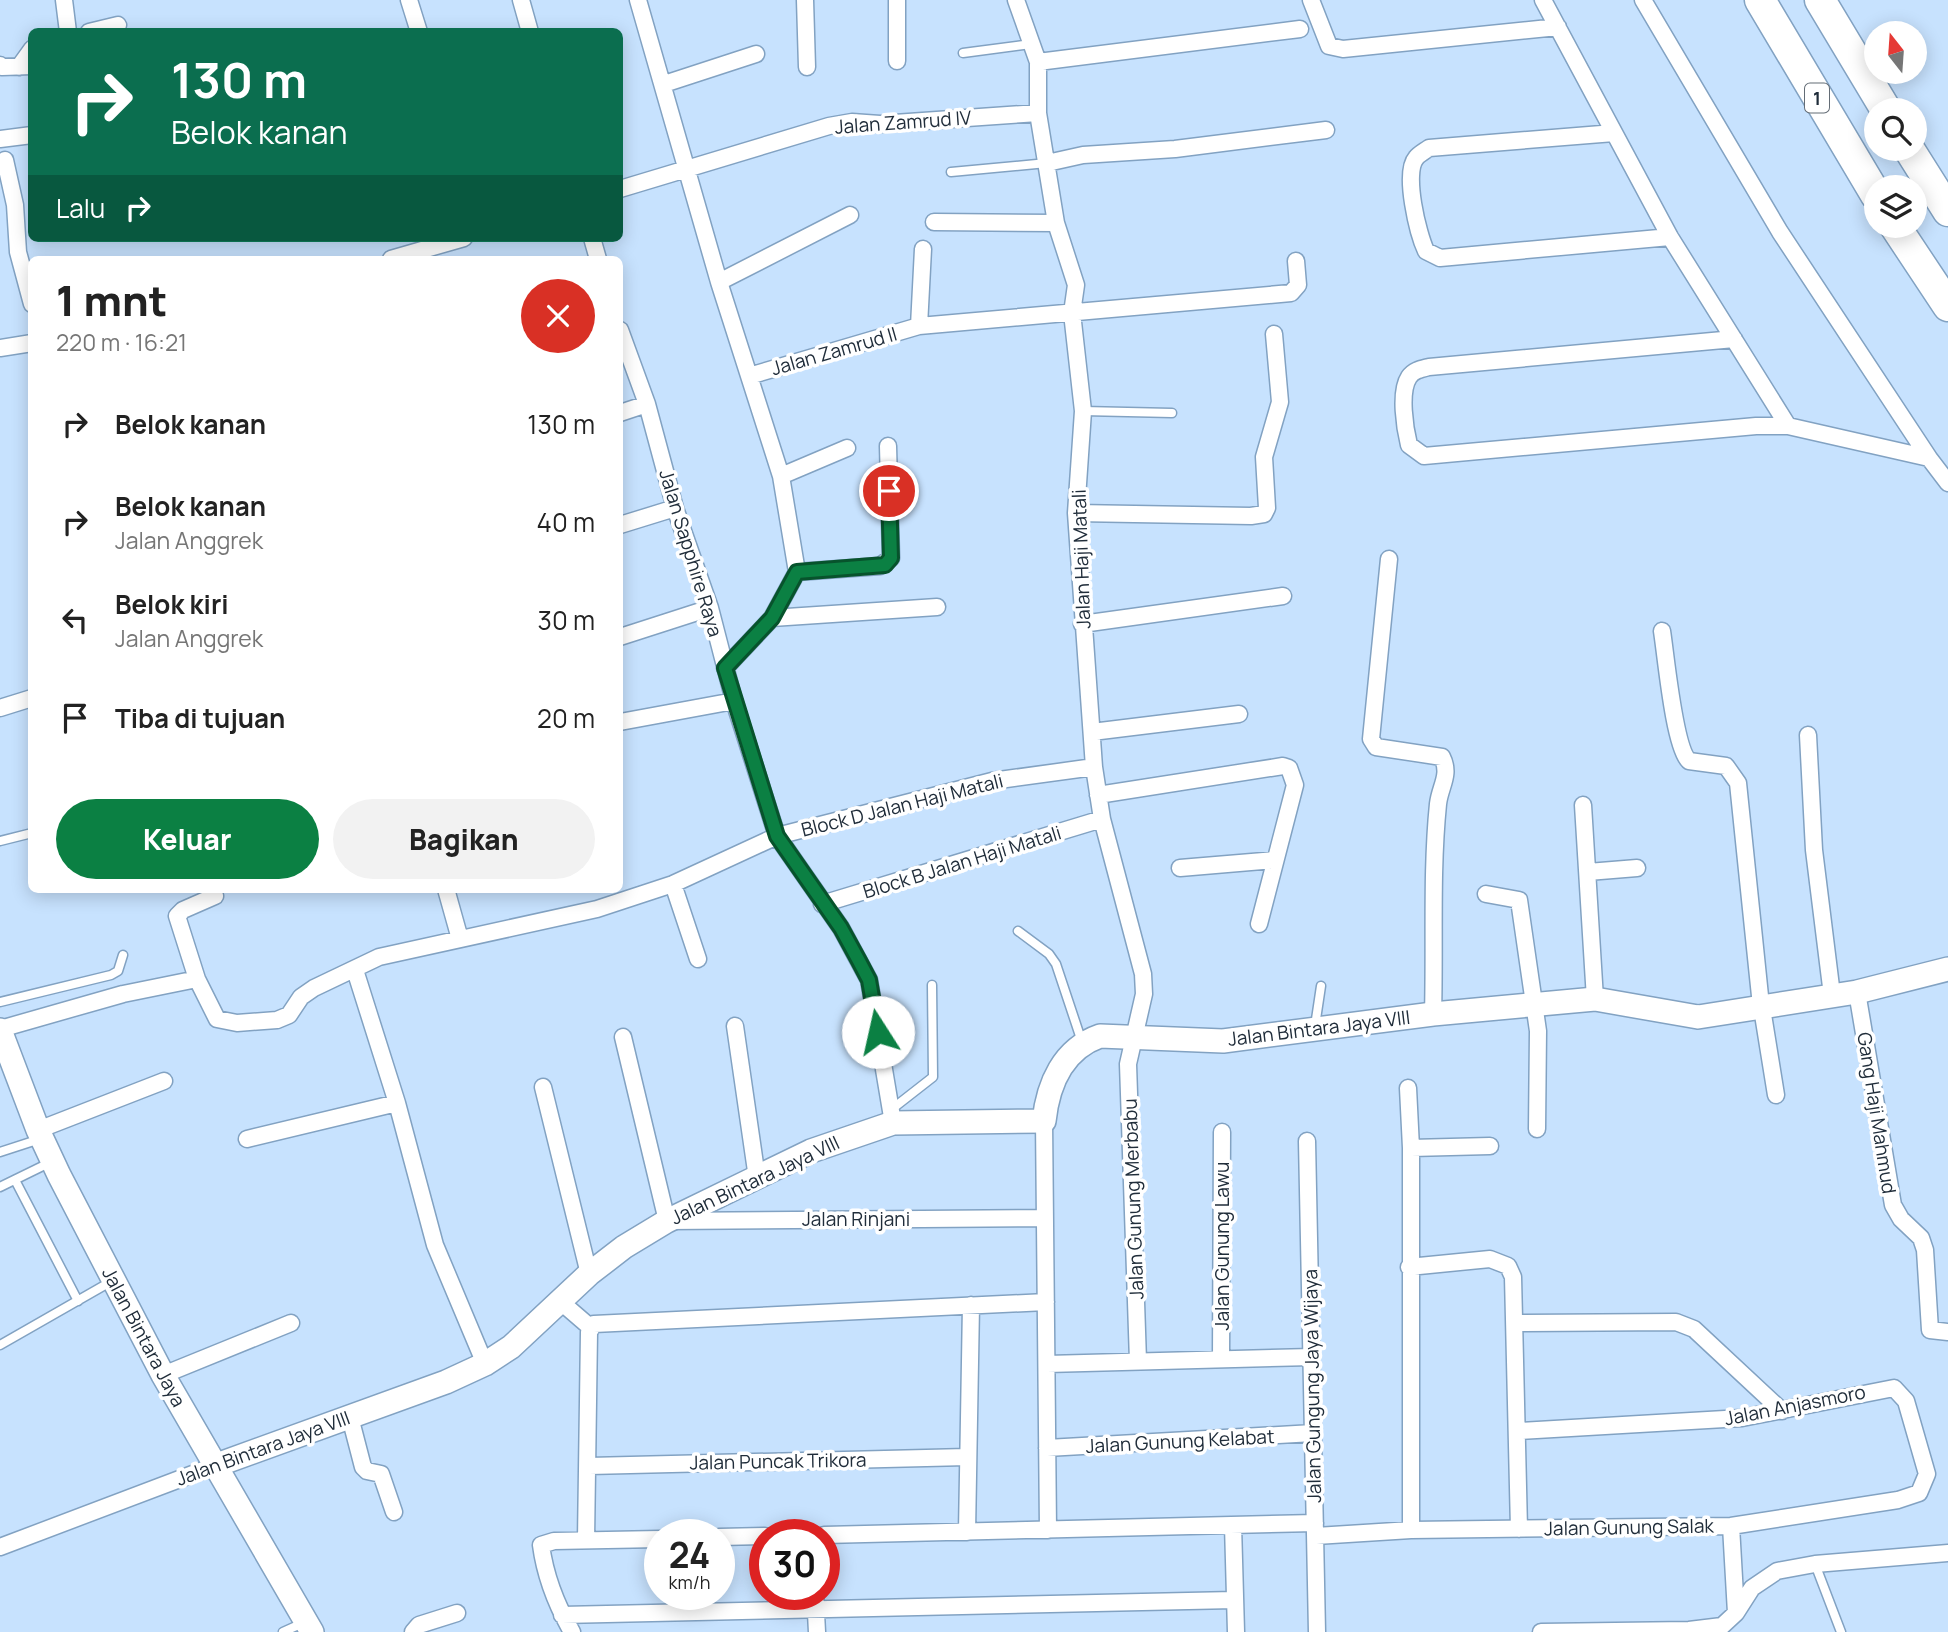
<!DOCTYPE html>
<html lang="id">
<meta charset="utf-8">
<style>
:root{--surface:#fff;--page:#f2f2f2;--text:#222;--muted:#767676;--accent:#0b8043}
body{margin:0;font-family:Manrope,sans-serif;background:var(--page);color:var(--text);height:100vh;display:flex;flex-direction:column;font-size:26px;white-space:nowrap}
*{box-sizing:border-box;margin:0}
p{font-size:23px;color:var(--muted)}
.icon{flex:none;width:38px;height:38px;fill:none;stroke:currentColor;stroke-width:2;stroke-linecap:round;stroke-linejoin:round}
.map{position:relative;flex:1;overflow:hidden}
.side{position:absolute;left:28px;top:256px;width:595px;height:637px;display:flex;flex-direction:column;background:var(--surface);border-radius:10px;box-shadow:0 4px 18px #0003}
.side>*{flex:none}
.hud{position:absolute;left:28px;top:28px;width:595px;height:214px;border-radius:10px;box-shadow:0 4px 18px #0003;background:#0b6e4f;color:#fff;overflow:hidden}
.needle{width:46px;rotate:343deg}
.buttons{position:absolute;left:1864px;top:21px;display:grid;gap:14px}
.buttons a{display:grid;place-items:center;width:63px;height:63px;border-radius:50%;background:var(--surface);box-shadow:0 4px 18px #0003;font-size:35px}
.speed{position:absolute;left:644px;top:1519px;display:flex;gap:14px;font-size:35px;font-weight:700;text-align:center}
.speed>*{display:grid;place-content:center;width:91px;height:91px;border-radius:50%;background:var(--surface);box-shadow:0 4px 18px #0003;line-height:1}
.speed small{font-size:18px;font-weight:400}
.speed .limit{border:10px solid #d22;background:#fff;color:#111}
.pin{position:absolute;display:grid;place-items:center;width:60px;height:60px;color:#fff;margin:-30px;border:4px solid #fff;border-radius:50%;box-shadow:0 2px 7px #0007}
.me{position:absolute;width:77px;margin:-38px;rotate:350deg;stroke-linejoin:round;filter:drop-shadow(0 0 5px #0008)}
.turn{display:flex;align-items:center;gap:24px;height:147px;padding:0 28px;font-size:32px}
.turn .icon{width:91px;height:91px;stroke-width:2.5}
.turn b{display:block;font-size:49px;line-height:60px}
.then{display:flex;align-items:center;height:66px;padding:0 28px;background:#0003;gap:14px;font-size:26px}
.round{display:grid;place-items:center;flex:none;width:74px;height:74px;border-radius:37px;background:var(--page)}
.overview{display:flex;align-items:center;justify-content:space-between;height:119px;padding:0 28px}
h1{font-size:42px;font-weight:800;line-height:52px}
.button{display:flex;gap:14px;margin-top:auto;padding:14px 28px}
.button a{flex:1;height:80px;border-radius:42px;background:var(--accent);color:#fff;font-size:28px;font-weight:800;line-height:80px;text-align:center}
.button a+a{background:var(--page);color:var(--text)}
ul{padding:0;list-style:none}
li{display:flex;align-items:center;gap:21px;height:98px;padding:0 28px}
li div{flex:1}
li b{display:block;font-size:26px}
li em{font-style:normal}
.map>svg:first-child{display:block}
</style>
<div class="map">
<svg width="1948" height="1632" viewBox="0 0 1948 1632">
<rect width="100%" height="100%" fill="#c7e2fe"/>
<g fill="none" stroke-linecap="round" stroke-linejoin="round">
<g stroke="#82a2c2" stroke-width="11">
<path id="lane" d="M963,53L1031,44
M951,172L1047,163
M1083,411L1172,413
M0,841L32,833
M1018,931L1049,954L1056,964L1082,1042
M0,1002L111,975L118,971L123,955
M1315,1026L1321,986
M892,1109L933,1077L932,985
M0,1152L40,1139
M15,1180L78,1301
M0,1187L51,1162
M0,1345L112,1281
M1815,1564L1841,1632
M283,1632L303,1623"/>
</g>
<g stroke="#82a2c2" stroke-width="19">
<path id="street" d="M64,0L68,32
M409,0L419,32
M521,0L530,32
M638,0L719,282L781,476L797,572L772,618L725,668
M805,0L807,67
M897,0V61
M1016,0L1038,62V113L1056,223L1076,285L1072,313L1083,411L1076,513L1094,767L1102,819L1143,974L1144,994L1128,1064L1138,1361
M1311,0L1329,46L1343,49L1558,27
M1543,0L1670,237L1788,426L1929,458L1948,483
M1643,0L1780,232L1929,458
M89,32L118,25
M1038,62L1300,29
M0,65L2,67L32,66
M19,67L32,49
M664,84L756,54
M1614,133L1429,148C1425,151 1419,154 1416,158C1403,173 1418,234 1426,251L1440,258L1670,237
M0,139L32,135
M5,160L15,205L18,252L32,304
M1047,163L1083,155L1175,149L1326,130
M620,189L829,126L852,122L880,124L1038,113
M934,222L1056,223
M592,238L598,259
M923,249L919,326L1291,293L1298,285L1296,261
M391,259L464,238
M719,282L850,215
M620,330L647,404L675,508L710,608L734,701L777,836L841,928L869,980L893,1123
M1734,339L1429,367C1421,369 1414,370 1409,377C1399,392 1405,429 1409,445L1424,456L1756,426H1788
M0,348L32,343
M749,376L919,326
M620,413L647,404
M781,476L847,448
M1076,513L1251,516L1264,514L1267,508L1264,457L1280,402L1274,334
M620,525L675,508
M1389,559L1371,739L1376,747L1442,757C1451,775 1440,786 1438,804C1431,873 1435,944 1433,1014
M797,572L880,566L891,558L888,446
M772,618L937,607
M1082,624L1283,596
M1662,631C1666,656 1674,747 1689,761L1726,766L1738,783L1760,996L1776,1095
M620,637L710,608
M0,708L32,698
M620,722L734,701
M1092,732L1239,714
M1808,735L1814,850L1832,995
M1098,795L1283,766L1289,768L1295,785L1259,924
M1583,805L1595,999
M1180,868L1275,860
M1588,872L1637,868
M673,884L698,959
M446,889L460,939
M1486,894L1519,900L1538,1031L1537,1129
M822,904L1102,819
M355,970L397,1103L435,1245L485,1364
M197,979L177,916L183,910L215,896
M1857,992L1893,1205L1901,1219L1921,1238L1925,1250L1930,1330L1948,1332
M735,1026L757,1178
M0,1029L123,994L197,979L217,1019L237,1023L277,1020L289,1015L301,997L314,988L379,957L597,909L673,884L777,836L992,781L1094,767
M623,1037L667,1221L1045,1218
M543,1087L589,1274
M1408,1088L1411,1148V1530
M1044,1121L1048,1530
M38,1130L164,1081
M247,1139L397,1103
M1307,1141L1317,1632
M1411,1148L1490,1146
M1409,1267L1490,1259L1508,1266L1513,1277L1519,1529
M561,1302L590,1327
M1517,1323L1676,1322L1694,1329L1782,1411
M1221,1359L1222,1132
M1047,1364L1312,1357
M163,1375L291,1323
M350,1417L363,1467L367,1471L381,1474L394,1512
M1047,1448L1313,1433
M589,1466L967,1457
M1233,1525L1236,1632
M1731,1526L1736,1613
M967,1532L971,1305
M824,1535L1315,1523
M1316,1536L1411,1530L1731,1526L1898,1500L1919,1493L1927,1474L1906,1401L1894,1388L1742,1418L1519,1431
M719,1537L765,1536
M586,1540L589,1332L594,1324L1046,1302
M0,1547L214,1466
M815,1594L817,1632
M562,1615L1234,1600
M413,1632L419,1625L457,1613
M572,1632C557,1606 545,1575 541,1545L554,1541L660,1539
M1541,1632L1689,1630L1722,1626L1736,1613L1752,1588L1777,1571L1815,1564L1948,1553"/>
</g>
<g stroke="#82a2c2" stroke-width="26">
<path id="secondary" d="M0,1030L38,1130L59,1175L163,1375L312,1632
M214,1466L446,1382L485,1364L511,1347L589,1274L624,1247L667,1221L811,1151L893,1123L1044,1121C1048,1084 1063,1049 1100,1036L1223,1041L1433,1014L1595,999L1698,1017L1857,992L1948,969"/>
</g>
<g stroke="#82a2c2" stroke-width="33">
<path id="highway" d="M1760,0L1876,195
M1820,0L1886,110
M1909,149L1948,211
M1895,226L1948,306"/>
</g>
<use href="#lane" stroke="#fff" stroke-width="8"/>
<use href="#street" stroke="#fff" stroke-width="16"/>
<use href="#secondary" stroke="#fff" stroke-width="23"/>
<use href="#highway" stroke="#fff" stroke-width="30"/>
</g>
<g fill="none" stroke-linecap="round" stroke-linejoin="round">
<g stroke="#07532c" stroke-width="18">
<path id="route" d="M878,1032L869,980L859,961L841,928L777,836L725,668L772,618L797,572L885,565L891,558L889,491"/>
</g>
<use href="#route" stroke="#0b8043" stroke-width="12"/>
</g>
<g text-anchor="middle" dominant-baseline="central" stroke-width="7" stroke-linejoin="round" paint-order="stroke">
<rect fill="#fff" stroke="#636c75" stroke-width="2" x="1805" y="83.5" width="24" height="29" rx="5"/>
<g font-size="18" font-weight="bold" fill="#202d3a">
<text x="1817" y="98">1</text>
</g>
<g font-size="19" fill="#202d3a" stroke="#fff">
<text transform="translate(903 122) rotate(-4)">Jalan Zamrud IV</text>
<text transform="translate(834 351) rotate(-16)">Jalan Zamrud II</text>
<text transform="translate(691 553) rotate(73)">Jalan Sapphire Raya</text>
<text transform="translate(1081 559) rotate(-92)">Jalan Haji Matali</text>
<text transform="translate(902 805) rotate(-14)">Block D Jalan Haji Matali</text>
<text transform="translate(962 862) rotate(-17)">Block B Jalan Haji Matali</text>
<text transform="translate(1319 1028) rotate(-7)">Jalan Bintara Jaya VIII</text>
<text transform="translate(1877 1113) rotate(81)">Gang Haji Mahmud</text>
<text transform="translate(755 1180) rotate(-25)">Jalan Bintara Jaya VIII</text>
<text transform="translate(1133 1199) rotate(-92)">Jalan Gunung Merbabu</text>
<text x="856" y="1219">Jalan Rinjani</text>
<text transform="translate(1222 1246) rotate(-90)">Jalan Gunung Lawu</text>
<text transform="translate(144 1337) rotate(62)">Jalan Bintara Jaya</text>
<text transform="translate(1312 1386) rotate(-91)">Jalan Gungung Jaya Wijaya</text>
<text transform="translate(1795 1405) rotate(-11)">Jalan Anjasmoro</text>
<text transform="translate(1180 1441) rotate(-3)">Jalan Gunung Kelabat</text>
<text transform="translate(263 1448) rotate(-20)">Jalan Bintara Jaya VIII</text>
<text transform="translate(778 1461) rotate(-1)">Jalan Puncak Trikora</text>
<text transform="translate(1629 1527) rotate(-1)">Jalan Gunung Salak</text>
</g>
</g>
</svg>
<div class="buttons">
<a><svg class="needle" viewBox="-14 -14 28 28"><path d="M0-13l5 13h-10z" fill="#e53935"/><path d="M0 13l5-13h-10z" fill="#767676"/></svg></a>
<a><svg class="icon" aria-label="search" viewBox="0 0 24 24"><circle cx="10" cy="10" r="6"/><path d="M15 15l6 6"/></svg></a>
<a><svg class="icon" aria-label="layers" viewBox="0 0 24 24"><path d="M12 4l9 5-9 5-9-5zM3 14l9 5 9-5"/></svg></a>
</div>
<div class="speed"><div>24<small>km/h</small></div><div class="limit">30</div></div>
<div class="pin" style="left:889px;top:491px;background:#d93025"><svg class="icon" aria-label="arrive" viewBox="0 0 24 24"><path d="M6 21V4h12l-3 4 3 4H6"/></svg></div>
<svg class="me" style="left:878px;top:1032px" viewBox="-20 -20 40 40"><circle r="19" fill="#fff"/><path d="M0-13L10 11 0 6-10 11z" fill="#0b8043"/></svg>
<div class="hud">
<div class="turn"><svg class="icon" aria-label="right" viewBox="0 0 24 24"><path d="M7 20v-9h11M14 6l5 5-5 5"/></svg><div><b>130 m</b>Belok kanan</div></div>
<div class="then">Lalu<svg class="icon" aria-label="right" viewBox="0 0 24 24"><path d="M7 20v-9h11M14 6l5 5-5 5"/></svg></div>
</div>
<section class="side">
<div class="overview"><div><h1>1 mnt</h1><p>220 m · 16:21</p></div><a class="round" style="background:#d93025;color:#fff"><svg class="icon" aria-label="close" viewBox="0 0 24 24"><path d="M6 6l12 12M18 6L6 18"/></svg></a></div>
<ul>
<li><svg class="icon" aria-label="right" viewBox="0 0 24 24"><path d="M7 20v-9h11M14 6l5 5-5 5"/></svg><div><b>Belok kanan</b></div><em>130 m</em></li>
<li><svg class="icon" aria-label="right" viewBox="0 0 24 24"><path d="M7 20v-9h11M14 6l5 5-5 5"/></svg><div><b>Belok kanan</b><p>Jalan Anggrek</p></div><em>40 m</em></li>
<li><svg class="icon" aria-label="left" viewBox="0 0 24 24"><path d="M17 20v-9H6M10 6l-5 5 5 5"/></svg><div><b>Belok kiri</b><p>Jalan Anggrek</p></div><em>30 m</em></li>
<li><svg class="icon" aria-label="arrive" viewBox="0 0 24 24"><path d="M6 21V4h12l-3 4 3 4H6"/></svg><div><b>Tiba di tujuan</b></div><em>20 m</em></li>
</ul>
<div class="button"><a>Keluar</a><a>Bagikan</a></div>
</section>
</div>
